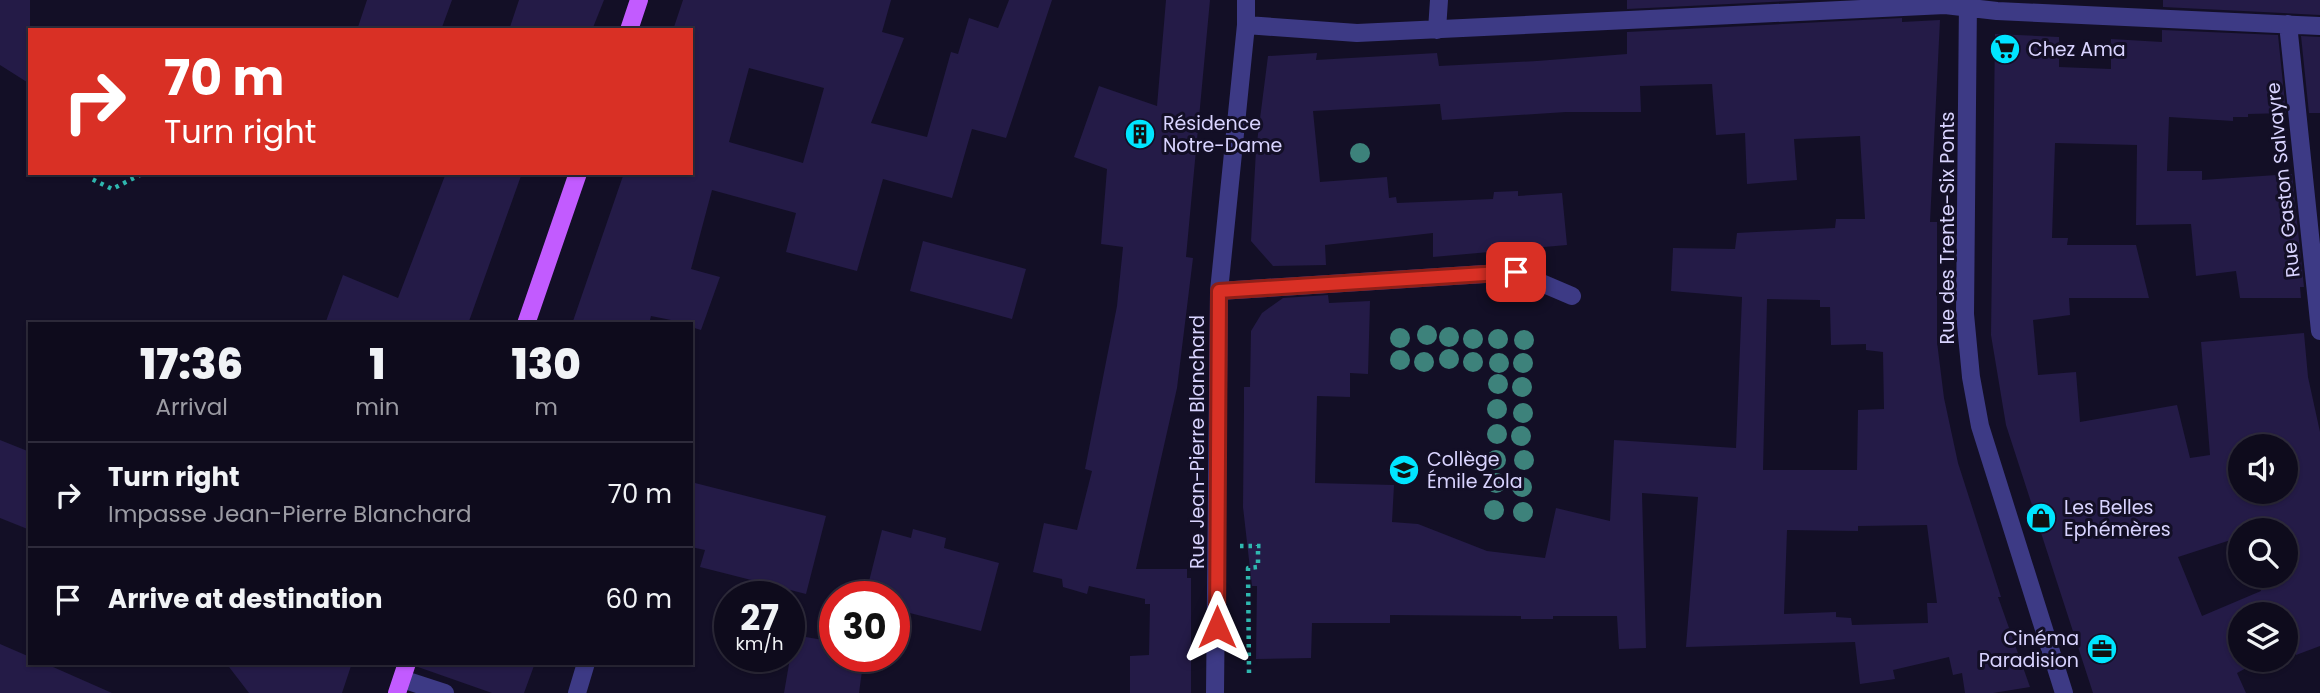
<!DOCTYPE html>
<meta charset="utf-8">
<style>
:root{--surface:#0e0b1c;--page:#1c1929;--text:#f1f3f6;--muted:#9b9ba3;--line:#2e2b3b}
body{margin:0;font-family:Poppins,sans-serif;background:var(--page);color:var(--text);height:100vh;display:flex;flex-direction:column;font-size:26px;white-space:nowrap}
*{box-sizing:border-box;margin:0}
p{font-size:23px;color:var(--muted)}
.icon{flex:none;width:38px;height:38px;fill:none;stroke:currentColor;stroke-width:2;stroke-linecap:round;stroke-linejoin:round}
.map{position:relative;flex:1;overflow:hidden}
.details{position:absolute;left:28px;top:322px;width:665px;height:343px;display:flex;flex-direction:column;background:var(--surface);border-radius:0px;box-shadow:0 2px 5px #0004,0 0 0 2px var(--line)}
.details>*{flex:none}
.banner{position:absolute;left:28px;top:28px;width:665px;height:147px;border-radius:0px;box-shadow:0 2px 5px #0004,0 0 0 2px var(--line);background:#d93025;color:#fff;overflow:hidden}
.buttons{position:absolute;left:2228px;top:434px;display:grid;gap:14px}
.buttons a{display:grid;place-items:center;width:70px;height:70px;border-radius:50%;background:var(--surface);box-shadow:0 2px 5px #0004,0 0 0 2px var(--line);font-size:35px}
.speed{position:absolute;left:714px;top:581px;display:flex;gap:14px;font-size:35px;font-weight:700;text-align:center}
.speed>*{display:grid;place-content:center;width:91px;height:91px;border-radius:50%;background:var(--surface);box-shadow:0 2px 5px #0004,0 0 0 2px var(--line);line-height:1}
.speed small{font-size:18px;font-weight:400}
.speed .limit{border:10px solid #d22;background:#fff;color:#111}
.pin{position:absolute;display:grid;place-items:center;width:60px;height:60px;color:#fff;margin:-30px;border-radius:14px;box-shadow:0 4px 10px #0006}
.me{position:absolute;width:77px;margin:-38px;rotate:0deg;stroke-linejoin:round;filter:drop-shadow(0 0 5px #0008)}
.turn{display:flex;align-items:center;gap:24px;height:147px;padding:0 21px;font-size:32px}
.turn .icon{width:91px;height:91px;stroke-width:2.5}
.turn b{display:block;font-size:49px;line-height:60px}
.eta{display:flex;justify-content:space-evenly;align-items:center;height:119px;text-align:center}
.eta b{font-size:42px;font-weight:800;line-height:49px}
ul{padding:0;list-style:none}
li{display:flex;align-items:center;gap:21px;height:105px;padding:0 21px;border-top:2px solid var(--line)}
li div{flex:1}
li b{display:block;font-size:26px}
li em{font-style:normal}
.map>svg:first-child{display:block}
</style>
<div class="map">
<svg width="2320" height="693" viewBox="0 0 2320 693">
<rect width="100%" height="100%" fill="#130f26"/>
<path fill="#241b47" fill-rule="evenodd" d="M0,0H30V84L0,65Z
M367,0H452L441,30H357Z
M519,0H604L592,30H509Z
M683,0H891L882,32L904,38L871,123L927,137L951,52L958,54L969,18L998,28L1009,0H1052L1006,138L972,129L952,198L883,179L857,271L786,252L796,213L712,190L691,269L720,277L701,330L691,327V324L651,316L649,324H572L624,173H691V30H673ZM749,68L824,88L803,163L729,142Z
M1166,0H1210L1186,257L1193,258L1177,388L1136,569H1187V578H1191V693H1130V656L1149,655L1150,604H1145V599L1089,586L1087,594L1063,587L1062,579L1033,572L1044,523L1077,530L1092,471L1085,469L1117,306L1123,247L1101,244L1107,169L1074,157L1099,86L1157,106Z
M1627,0H1811L1627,9Z
M2163,0H2320V15L2163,7Z
M1902,18V22L1940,20L1930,222H1937V342L1944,398L1958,463L2001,597H1998L2030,687L1993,693H1965L1962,673L1953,675L1949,657L1893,670L1895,679L1860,684L1855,642L1686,647L1698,497L1642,493L1646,648L1619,649L1617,616H1553V619H1521V616L1390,615V623H1312L1311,658L1256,659L1257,586H1252L1243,507L1244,410V387H1250L1251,331L1262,313L1283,298L1328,295L1329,303L1370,301L1368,374L1350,373V397L1317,396L1315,483L1394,485L1392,522L1418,524L1487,551L1545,558L1556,508L1610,521L1614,440L1736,448L1742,297L1671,291L1673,248L1735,249L1737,233L1835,228L1836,219H1865L1860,136L1794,139L1797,180L1747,184L1745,133L1716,135L1712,84L1640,86L1641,112H1566L1442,120L1440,104L1313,111L1320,182L1387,177L1389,198L1396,197L1397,203L1493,199L1494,192L1518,191V196L1562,193L1567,245L1433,257V233L1325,245L1326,265L1273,266L1251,241L1256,150L1268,56L1317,53L1316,60L1437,53L1439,66L1537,61L1627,54V32ZM1767,299L1820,300V307H1830L1831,345L1866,344V350L1883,352L1884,409L1858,410L1857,470H1763ZM1927,525L1937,603H1927L1928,623L1852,625L1851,618L1836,617V612L1784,614L1787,530L1858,531V526Z
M2162,30L2278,35L2286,113L2248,114V117H2233V121L2169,117L2167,171H2202V180L2292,174L2304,287H2300L2301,298H2240L2236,271L2196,276L2191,224L2136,225L2137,145L2055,143L2052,238H2068L2067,245H2136L2149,298H2069L2070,315L2033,320L2038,375L2076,372L2080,422L2177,405L2190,458L2210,455L2201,342L2304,333L2308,377L2320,432V646L2296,655L2291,643L2286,646V614H2240V660H2261L2237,673L2246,693H2093L2006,425L1991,335L1995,34L2059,37V67L2111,69V39L2162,42ZM2240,446H2286V492H2240ZM2240,530H2286V576H2257L2261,591L2202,616L2178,557L2240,537Z
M2301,36L2320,37V113H2309Z
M446,173H522L468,324H325L343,275L398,298Z
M923,241L1026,269L1012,319L910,291Z
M0,440L30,452V530L0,518Z
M691,482L826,516L806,594L700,567L705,550L691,547Z
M913,529L946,538L944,548L999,563L981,631L894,609V597H865L882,530L911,538Z
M794,635L835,642V656H864L859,693H784Z
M0,644L30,657V663H44L112,693H0Z
M226,663H352L342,693H249Z
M419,663H535L524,693H492L418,667Z"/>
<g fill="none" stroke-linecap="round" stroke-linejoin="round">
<path stroke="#2fb8b0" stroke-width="4.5" stroke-dasharray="3.5 5" stroke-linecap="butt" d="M88,173L90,178L112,189L144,173
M1240,546H1262
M1249,673L1248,568L1258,567V545"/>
<path stroke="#3d3a85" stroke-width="18" d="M1968,0L1965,314L1971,377L1980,426L2064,693
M2288,24L2320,331
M1246,25L1357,33L1945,5L1997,11L2320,26
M1437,30L1439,0
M1219,291L1516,272L1572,296
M402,679L445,693
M577,693L586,663
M1215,693L1219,291L1246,25V0"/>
<path stroke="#c25bff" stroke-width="18" d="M629,30L639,0
M526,324L578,173
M397,693L407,663"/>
</g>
<g fill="#3d827b">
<circle cx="1360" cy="153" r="10"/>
<circle cx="1427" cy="335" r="10"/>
<circle cx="1449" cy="337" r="10"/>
<circle cx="1400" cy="338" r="10"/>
<circle cx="1473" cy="339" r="10"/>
<circle cx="1498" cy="339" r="10"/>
<circle cx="1524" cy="340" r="10"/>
<circle cx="1449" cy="359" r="10"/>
<circle cx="1400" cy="360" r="10"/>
<circle cx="1424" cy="362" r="10"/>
<circle cx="1473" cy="362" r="10"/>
<circle cx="1499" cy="363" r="10"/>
<circle cx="1523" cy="363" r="10"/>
<circle cx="1498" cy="384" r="10"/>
<circle cx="1522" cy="387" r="10"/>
<circle cx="1497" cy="409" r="10"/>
<circle cx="1523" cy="413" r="10"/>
<circle cx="1497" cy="434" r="10"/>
<circle cx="1521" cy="436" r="10"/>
<circle cx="1496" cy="460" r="10"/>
<circle cx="1524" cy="460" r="10"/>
<circle cx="1496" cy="483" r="10"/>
<circle cx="1522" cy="487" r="10"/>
<circle cx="1494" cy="510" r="10"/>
<circle cx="1523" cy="512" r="10"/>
</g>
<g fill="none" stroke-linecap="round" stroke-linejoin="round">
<g stroke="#8d1f18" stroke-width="18">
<path id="route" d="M1217,627L1219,291L1516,272"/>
</g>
<use href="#route" stroke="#d93025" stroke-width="12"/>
</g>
<defs>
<g id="supermarket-disc" transform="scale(1.575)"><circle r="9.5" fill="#00e5ff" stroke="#130f26"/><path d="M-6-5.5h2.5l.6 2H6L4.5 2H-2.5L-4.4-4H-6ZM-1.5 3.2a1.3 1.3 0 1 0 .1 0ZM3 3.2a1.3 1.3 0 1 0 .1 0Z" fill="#111"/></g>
<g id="building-disc" transform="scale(1.575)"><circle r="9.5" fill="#00e5ff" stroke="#130f26"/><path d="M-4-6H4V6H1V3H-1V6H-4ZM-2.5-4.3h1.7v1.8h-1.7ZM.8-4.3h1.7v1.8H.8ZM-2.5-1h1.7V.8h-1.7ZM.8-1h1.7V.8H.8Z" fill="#111"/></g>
<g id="school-disc" transform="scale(1.575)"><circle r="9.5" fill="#00e5ff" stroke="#130f26"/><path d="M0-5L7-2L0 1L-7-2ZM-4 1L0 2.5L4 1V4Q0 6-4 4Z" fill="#111"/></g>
<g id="shop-disc" transform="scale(1.575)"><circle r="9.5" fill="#00e5ff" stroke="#130f26"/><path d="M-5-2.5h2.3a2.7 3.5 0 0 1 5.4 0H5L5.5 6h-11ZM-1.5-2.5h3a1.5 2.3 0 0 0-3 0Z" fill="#111"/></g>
<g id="office-disc" transform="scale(1.575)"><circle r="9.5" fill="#00e5ff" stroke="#130f26"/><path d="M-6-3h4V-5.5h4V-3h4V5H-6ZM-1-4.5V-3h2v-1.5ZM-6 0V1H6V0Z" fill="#111"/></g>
</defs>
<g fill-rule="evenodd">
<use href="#supermarket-disc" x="2005" y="49"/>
<use href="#building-disc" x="1140" y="134"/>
<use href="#school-disc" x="1404" y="470"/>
<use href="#shop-disc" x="2041" y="518"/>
<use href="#office-disc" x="2102" y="649"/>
</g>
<g text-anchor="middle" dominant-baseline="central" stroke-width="6" stroke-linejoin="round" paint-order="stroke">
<g font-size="19" fill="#d9d4ff" stroke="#130f26" text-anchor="start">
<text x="2028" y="49">Chez Ama</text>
<text x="1163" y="123">Résidence<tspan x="1163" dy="22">Notre-Dame</tspan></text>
<text x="1427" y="459">Collège<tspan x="1427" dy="22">Émile Zola</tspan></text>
<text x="2064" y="507">Les Belles<tspan x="2064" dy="22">Ephémères</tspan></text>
<text x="2079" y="638" text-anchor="end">Cinéma<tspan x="2079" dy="22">Paradision</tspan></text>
</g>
<g font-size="19" fill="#d9d4ff" stroke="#130f26">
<text transform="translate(2283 180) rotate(-96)">Rue Gaston Salvayre</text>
<text transform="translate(1947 228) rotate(-90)">Rue des Trente-Six Ponts</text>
<text transform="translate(1197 442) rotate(-90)">Rue Jean-Pierre Blanchard</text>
</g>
</g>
</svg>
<div class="buttons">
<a><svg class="icon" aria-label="sound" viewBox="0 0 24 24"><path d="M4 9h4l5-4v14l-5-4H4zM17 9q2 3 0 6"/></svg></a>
<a><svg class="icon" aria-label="search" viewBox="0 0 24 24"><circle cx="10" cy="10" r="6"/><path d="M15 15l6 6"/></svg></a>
<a><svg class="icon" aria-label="layers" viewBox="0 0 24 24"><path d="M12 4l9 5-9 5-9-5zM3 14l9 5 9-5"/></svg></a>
</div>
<div class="speed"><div>27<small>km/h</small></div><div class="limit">30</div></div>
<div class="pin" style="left:1516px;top:272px;background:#d93025"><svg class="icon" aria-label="arrive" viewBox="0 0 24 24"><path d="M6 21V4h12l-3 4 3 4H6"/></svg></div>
<svg class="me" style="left:1217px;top:627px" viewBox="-20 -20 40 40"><path d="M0-17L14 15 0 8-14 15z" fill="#d93025" stroke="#fff" stroke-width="4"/></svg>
<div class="banner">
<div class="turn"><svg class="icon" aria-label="right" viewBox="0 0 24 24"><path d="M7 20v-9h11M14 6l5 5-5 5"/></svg><div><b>70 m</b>Turn right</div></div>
</div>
<section class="details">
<div class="eta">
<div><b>17:36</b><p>Arrival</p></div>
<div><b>1</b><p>min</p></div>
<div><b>130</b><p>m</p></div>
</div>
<ul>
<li><svg class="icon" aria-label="right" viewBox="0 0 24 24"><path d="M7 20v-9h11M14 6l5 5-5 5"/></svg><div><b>Turn right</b><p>Impasse Jean-Pierre Blanchard</p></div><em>70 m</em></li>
<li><svg class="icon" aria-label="arrive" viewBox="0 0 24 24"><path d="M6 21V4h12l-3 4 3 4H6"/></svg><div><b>Arrive at destination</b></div><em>60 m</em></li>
</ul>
</section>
</div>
